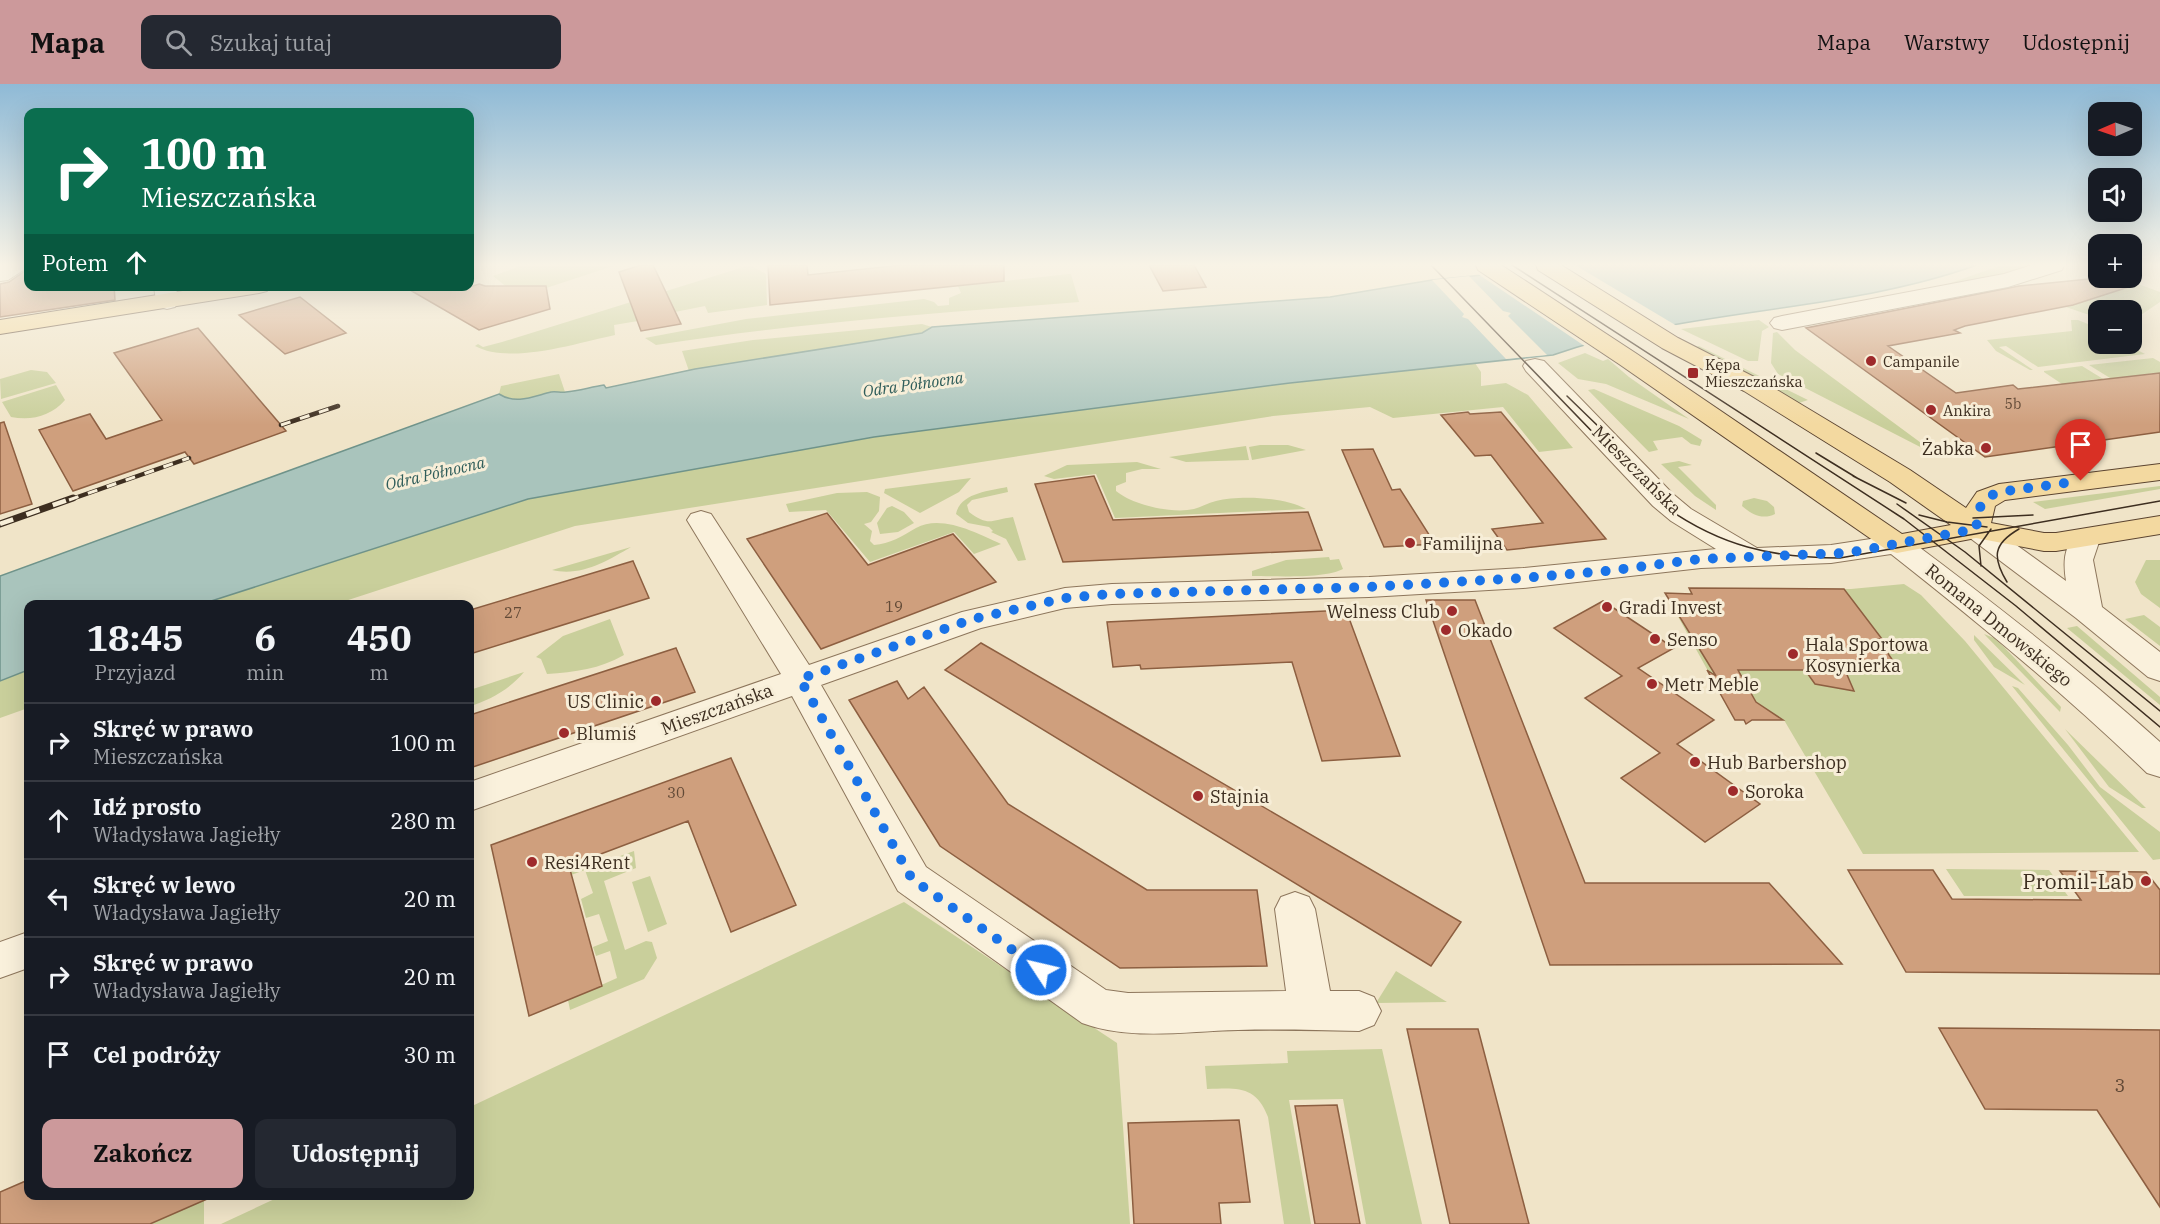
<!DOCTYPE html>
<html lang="pl">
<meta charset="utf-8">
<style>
:root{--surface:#171b24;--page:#242831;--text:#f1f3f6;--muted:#9ea1a6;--line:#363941;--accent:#cc999b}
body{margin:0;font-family:"IBM Plex Serif",serif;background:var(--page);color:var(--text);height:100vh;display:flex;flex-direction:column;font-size:22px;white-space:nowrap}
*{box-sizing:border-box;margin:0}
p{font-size:20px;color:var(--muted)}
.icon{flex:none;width:33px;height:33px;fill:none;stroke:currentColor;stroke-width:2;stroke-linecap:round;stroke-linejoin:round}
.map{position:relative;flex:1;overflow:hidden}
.panel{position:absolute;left:24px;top:516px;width:450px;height:600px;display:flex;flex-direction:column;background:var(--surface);border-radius:12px;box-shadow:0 6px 24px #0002}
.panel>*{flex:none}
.top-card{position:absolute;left:24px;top:24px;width:450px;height:183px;border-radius:12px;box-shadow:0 6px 24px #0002;background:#0b6e4f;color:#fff;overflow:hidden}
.needle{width:39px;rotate:268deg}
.controls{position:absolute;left:2088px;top:18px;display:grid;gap:12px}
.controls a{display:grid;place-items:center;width:54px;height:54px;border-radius:12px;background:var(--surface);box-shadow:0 6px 24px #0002;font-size:30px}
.pin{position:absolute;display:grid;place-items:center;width:51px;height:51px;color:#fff;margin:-62px -26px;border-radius:50% 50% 50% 0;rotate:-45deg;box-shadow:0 0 6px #0007}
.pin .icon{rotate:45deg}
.me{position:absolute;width:66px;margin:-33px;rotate:305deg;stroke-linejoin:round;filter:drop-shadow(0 0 4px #0008)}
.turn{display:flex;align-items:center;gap:21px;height:126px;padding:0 18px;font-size:27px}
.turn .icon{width:78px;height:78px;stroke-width:2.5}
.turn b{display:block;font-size:42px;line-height:51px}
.then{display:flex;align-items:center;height:57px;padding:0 18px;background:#0003;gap:12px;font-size:22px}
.eta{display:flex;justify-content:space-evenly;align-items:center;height:102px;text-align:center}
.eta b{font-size:36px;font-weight:800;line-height:42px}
.action{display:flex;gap:12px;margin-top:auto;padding:12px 18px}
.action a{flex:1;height:69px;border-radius:12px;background:var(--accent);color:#111;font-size:24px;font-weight:800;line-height:69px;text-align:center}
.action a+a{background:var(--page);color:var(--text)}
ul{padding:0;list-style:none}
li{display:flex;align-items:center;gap:18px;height:78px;padding:0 18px;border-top:2px solid var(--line)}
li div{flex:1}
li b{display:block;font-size:22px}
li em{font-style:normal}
header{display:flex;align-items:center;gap:36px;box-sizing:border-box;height:84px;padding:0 30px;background:var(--accent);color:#111}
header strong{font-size:28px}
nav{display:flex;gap:33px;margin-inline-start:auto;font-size:21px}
.search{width:420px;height:54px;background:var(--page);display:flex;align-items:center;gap:15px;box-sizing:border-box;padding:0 21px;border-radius:12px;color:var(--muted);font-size:22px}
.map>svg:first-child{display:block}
</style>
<header>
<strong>Mapa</strong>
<div class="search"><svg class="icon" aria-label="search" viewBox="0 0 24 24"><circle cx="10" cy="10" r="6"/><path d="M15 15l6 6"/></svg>Szukaj tutaj</div>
<nav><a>Mapa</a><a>Warstwy</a><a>Udostępnij</a></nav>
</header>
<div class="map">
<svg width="2160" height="1140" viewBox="0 0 2160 1140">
<rect width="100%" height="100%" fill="#f0e4c8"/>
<path fill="#c9cf9b" d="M523,181H616L519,213L493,192Z
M750,181L766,190L767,221L708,229L705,222L675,228L673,224L638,237L614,241L615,251C577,259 510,281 475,262L478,260L483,263L502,258Z
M2002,181H2039L2019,188L1939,203Z
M1069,190H1071L1079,218C938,229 796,239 656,261L645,254L746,235L924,215L934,218L938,222L949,221V214L961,209L958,202Z
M2138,200L2160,208V218L2132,237V226H2098V234L2063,222Z
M1759,236L1769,243L1762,247L1758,277H1748L1681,245Z
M2071,236H2078L2098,244V260H2126L2145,270L2038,283L2006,262L1999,263L2033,286H2030L1996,267L1987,256L2072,247Z
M922,240L932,243L922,249L689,287L682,267L753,256Z
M1777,248L1795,266L1932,367L1948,365L1953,369L1941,371L1930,368L1778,290L1771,279L1773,249Z
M1699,262L1808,316L1799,319L1696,263Z
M1585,269L1603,277L1608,275L1629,293L1689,335L1606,300L1578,295L1558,279Z
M2153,274L2160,278V289L2146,290L2131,307L2089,281Z
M1475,279L1481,288V302L1506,299L1528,311L1573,364L1539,368L1503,323L1393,334L1370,323L1273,332L575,442L336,520H202L527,415L874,353L1290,299Z
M2082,282L2139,317L2134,318L2097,295L2062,300L2044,288V287Z
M31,286L47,288L56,299L1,315L0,295Z
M559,290L565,308C544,308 519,323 499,310L501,302Z
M56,301L65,316C51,332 32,337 11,333L2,318Z
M1594,305L1679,342L1702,356L1700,362L1691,360L1682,353L1653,357L1658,366L1649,368L1588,306Z
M1260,361H1288L1306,366L1252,376L1249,363Z
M1246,362L1249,376L1186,378L1169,373Z
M1679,377L1692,381L1678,383L1716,421V426L1695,412L1661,380Z
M1137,378L1161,385H1142L1126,389V398L1116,402V407C1133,421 1172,430 1194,425C1201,423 1208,419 1216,417C1240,411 1284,413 1306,425L1115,434L1096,390L1054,395L1044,392L1067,381Z
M971,394L959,408L920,429L884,409L885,405Z
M2160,402V405L2045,425L2033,418Z
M1007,403L1008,408L972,416L967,421L969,428C989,443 991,436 1013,433L1026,476L1018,477L1006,455L991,448L993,447L989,443L968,439L956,430C960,409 989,407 1007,403Z
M837,409L867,408L880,413L879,427L871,438L864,440L872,447L870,457L874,461C890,460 902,452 916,444C941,430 977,449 1001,460L974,470L954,448L870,478L826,426L789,428L786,420Z
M1754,414L1767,417L1774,423L1775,430C1763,436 1752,431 1742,422L1743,417Z
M892,422L904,428L914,439L898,448L880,450L877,439L887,424Z
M631,463C607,477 581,493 552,486Z
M1329,473L1330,476L1339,475L1343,485C1325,495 1274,492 1252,492V487L1286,476Z
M2146,476H2160V524L2141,510L2135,498Z
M1904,500L1921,511L1965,557L2139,768L1863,770L1784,636H1735L1665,509L1691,510L1689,504L1851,505Z
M2144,531L2160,543V562L2125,535Z
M610,535L624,571C600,585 575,588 547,590L541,575L536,573L563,552Z
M2077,542L2160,613V621L2067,544Z
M1984,550L1994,554L2003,562L2061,623L2060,628Z
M1974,551L2025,601L1994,583L1974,556Z
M28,586V624L0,634V597Z
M524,588C510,605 490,616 470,622V606Z
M2012,602L2018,604L2068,661L2100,703L2160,748V775L2153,776Z
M2065,645L2146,724H2142L2109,703Z
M634,767L636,784L604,797L625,866L646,857L652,858L657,874L644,895L570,926L568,916L617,894L610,867L596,872L593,863L608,857L599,830L586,834L581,815L593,809L585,786L571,791L569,781L597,771L601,779Z
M1946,785L2049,786L2068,812H1964Z
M650,792L667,840L648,848L632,798Z
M904,818L1117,959L1130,1140H221L281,1112H470V1023Z
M1396,887L1447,918L1376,919Z
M1382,965L1422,1140H1366L1343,1015L1289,1016L1311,1140H1284L1268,1033C1256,1001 1237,1004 1207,1005L1205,982L1288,979L1287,967Z
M204,1116V1140H150Z"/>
<path fill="#a9c4bc" stroke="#6f938a" stroke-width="1.5" d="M1586,181H1977C1840,230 1690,223 1553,271L1290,299L874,353L528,415L202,520H28V586L0,597V492L499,310C516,321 534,312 551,308C556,307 561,309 566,308C578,307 591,303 604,301L606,304L695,285L922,249L932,243L1330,213L1432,196Z"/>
<path fill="#f0e4c8" d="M1553,181H1575L1677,242L1586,263L1475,188Z
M1469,192L1503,227L1511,229L1508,232L1547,271L1506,275L1468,235L1462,233L1464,230L1432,196Z"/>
<path fill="#cf9f7d" stroke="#8d5f41" stroke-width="1.5" d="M641,181H653L681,240L641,247L619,188Z
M768,181H807L808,191L902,181H1004V197L770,221Z
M1149,181H1194L1206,203L1163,207Z
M28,185V202H114L115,216L0,233V200L9,198Z
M2132,190H2136L2138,200L2073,221L1965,242L1954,246L1960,249L1888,262L1956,309L2013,301L2018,305L2160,289V348L1985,373L1806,244L2019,202L2099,194H2132Z
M479,200L485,202H546L550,225L479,246L403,202H473Z
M300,213L346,249L285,270L239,231Z
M198,244L286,347L194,380L185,368L73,407L39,346L90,330L106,355L162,336L114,269Z
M1468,328L1470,330L1501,328L1606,455L1507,466L1492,445L1543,439L1491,371L1475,372L1441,331Z
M4,338L32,420L0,430V339Z
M1373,365L1392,406L1400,405L1435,460L1384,463L1342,366Z
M1094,392L1113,436L1308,428L1322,466L1063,478L1035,400Z
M827,429L868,481L953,450L996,498L821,565L747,455Z
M633,477L649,514L470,570V526Z
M1689,504L1844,505L1882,555H1878L1900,587L1845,586L1854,607L1815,600L1805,586H1738L1756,618L1783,636H1752L1746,640L1744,636H1735L1707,586L1716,592L1665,509L1692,510Z
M1426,516H1475L1585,799H1769L1842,880L1550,881Z
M1603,517L1674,564L1638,584L1714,636L1677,660L1760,720L1705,758L1621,694L1660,669L1585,614L1622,592L1554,544Z
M1346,526L1400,672L1322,677L1292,578L1141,585L1140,581L1113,583L1107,538Z
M981,559L1150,657L1461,838L1431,882L945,586Z
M676,564L695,608L470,684V631Z
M897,597L908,615L924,603L1008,720L1147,806H1257L1267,882L1120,884L940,762L849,616Z
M731,674L796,821L731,848L688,737L569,782L602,902L529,932L491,761Z
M1848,786H1933L1952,815L2081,816L2060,787L2146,788L2160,806V890L1906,888Z
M1939,944L2160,946V1123L2097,1026L1985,1025Z
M1407,945H1478L1529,1140H1450Z
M1337,1021L1360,1140H1315L1295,1022Z
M1239,1036L1250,1118L1219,1119L1221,1140H1134L1128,1039Z
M28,1096V1112H214L150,1140H0V1108Z"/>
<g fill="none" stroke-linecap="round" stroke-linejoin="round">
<g stroke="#8d765c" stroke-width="2">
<path id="minor" d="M2,181H28V183L8,196L0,197V182Z
M2032,181H2064L2062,186L2008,203L1782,246L1774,244L1770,239L1774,234L1782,232L2004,190Z
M154,202H176L178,218L175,223L167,225L159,223L156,218Z
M1535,275L1544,277L1673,410L1691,425L1757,464L1831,461L1897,451L1907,454C1994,519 2079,585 2160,658V693L2147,689C2064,609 1981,541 1891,470L1831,479L1701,484L1523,504L1369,513L1112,520L1065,524L981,544L821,601L926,783L1106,906L1128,909L1286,907L1275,825L1281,813L1295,808L1309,813L1315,825L1330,907H1359L1374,913L1381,927L1374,941L1359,947C1319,946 1278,945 1238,946C1188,947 1130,957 1082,939L898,807L792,612L470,727V698L781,590L687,436L691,430L701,427L711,430L809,581L962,528L1065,504L1112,500L1369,493L1523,484L1716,465L1671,437L1653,422L1526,287L1523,282L1526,277Z
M1976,436L1986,439L2066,497C2063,478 2064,465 2075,449L2085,446L2095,449L2100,455L2093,476L2102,523L2160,568V597L2148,593L2076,534L1966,451L1961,445L1966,439Z
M28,848V884L0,894V858Z"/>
</g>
<g stroke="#5b4430" stroke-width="2">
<path id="major" d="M1476,181H1501L1637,270L1902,450L1951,441L1890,398L1744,307L1662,264L1538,186L1536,181H1561L1678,254L1762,297L1910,386L1966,424L1977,408L1999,400L2160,380V396L2005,416L1995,422L1991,439L2044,449H2056L2160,432V450L2056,467H2044L1976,454L1897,469L1887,466L1619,280L1478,186Z
M214,202H270L267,207L259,209L0,250V236Z"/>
</g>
<use href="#minor" fill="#faf1dc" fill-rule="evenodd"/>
<use href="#major" fill="#f3d9a0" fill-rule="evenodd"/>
<path stroke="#3d2e20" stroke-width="1.5" d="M1431,181L1664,422C1720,462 1772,474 1840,474L2160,417
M1512,181L1904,435L2016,522L2160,643
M1567,312L1599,343
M1816,369L1857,394
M1853,392L1906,419
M1897,420L1965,468L2160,627
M1919,431L1947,438L1987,443
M1973,434L2033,431
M1981,482L1979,462L1991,445
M2007,498C1992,473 1993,460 2019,445"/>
<g stroke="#3d2e20" stroke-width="4.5">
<path id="rail-far1" d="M281,341L338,322
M69,416L189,374"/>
</g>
<g stroke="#3d2e20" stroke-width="7">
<path id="rail" d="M0,440L73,414"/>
</g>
<use href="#rail-far1" stroke="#f7eed8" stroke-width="3" stroke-dasharray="10" stroke-linecap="butt"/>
<use href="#rail" stroke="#f7eed8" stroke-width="4.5" stroke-dasharray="14" stroke-linecap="butt"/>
</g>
<linearGradient id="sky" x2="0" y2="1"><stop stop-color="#8fbad6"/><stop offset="0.53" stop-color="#f8f3e6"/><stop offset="1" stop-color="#f8f3e6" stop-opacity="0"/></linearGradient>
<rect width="2160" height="341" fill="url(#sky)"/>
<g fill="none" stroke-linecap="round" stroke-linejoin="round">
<path stroke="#1a73e8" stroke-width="10" stroke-dasharray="0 18" d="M1041,886L912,795L800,595L973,535L1065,514L1112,510L1369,503L1523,494L1607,487L1701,475L1847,469L1976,445C1979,425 1978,416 1999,408L2081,397"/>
</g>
<g fill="#9e2a2b" stroke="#f7eed8" stroke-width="2">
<circle cx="1871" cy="277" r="6"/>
<rect x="1687" y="283" width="12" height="12" rx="3"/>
<circle cx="1931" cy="326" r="6"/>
<circle cx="1986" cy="364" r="6"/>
<circle cx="1410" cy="459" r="6"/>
<circle cx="1607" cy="523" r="6"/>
<circle cx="1452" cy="527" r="6"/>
<circle cx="1446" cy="546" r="6"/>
<circle cx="1655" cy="555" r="6"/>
<circle cx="1793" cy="570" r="6"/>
<circle cx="1652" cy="600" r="6"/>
<circle cx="656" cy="617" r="6"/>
<circle cx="564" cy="649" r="6"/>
<circle cx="1695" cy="678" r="6"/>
<circle cx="1733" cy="707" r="6"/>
<circle cx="1198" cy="712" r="6"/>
<circle cx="532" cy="778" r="6"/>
<circle cx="2146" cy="797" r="6"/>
</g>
<g text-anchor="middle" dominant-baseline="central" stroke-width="6" stroke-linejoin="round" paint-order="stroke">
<g font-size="14" fill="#624a37">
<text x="2013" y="320">5b</text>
</g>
<g font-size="15" fill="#3d2e20" stroke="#f7eed8" text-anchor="start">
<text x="1883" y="277">Campanile</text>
<text x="1705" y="280">Kępa<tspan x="1705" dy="17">Mieszczańska</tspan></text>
<text x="1943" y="326">Ankira</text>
</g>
<g font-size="15" fill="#624a37">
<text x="894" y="522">19</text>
<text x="513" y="528">27</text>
<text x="676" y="708">30</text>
</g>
<g font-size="16" font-style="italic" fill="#2f5d5a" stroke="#f7eed8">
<text transform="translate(913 300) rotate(-8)">Odra Północna</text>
<text transform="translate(435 389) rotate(-13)">Odra Północna</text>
</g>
<g font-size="18" fill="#3d2e20" stroke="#f7eed8" text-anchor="start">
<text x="1974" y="364" text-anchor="end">Żabka</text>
<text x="1422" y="459">Familijna</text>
<text x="1619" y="523">Gradi Invest</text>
<text x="1440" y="527" text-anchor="end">Welness Club</text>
<text x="1458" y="546">Okado</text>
<text x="1667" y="555">Senso</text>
<text x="1805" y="560">Hala Sportowa<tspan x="1805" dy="21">Kosynierka</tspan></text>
<text x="1664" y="600">Metr Meble</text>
<text x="644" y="617" text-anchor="end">US Clinic</text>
<text x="576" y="649">Blumiś</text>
<text x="1707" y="678">Hub Barbershop</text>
<text x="1745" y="707">Soroka</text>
<text x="1210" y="712">Stajnia</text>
<text x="544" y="778">Resi4Rent</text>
</g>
<g font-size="18" fill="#3d2e20" stroke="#f7eed8">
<text transform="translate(1637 386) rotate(45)">Mieszczańska</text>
<text transform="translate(1999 541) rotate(39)">Romana Dmowskiego</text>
<text transform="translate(717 625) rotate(-20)">Mieszczańska</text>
</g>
<g font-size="18" fill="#624a37">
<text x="2120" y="1001">3</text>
</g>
<g font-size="21" fill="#3d2e20" stroke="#f7eed8" text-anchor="end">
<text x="2134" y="797">Promil-Lab</text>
</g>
</g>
</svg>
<div class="controls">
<a><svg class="needle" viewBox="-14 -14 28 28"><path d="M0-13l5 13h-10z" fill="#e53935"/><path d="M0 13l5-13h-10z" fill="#9ea1a6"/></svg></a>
<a><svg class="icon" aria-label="sound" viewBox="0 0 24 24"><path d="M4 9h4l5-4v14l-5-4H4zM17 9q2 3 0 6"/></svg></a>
<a>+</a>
<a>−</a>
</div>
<div class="pin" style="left:2081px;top:397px;background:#d93025"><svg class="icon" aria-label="arrive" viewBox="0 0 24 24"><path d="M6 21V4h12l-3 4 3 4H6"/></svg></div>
<svg class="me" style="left:1041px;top:886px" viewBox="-20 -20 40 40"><circle r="17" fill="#1a73e8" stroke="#fff" stroke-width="3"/><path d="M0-11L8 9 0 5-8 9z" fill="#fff"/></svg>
<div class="top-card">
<div class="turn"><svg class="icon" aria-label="right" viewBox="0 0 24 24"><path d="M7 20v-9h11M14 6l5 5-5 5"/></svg><div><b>100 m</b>Mieszczańska</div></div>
<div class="then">Potem<svg class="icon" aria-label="ahead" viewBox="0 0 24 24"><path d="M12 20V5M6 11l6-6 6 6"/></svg></div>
</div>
<section class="panel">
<div class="eta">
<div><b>18:45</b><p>Przyjazd</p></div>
<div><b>6</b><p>min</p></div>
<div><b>450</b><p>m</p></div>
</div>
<ul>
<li><svg class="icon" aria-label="right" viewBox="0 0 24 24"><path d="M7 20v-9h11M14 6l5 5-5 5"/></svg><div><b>Skręć w prawo</b><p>Mieszczańska</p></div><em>100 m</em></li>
<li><svg class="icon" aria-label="ahead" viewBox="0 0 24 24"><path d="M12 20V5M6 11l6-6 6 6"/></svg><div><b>Idź prosto</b><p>Władysława Jagiełły</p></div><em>280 m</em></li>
<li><svg class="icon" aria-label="left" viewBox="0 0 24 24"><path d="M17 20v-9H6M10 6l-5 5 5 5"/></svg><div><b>Skręć w lewo</b><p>Władysława Jagiełły</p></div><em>20 m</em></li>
<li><svg class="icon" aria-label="right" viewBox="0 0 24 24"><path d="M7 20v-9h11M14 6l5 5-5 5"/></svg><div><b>Skręć w prawo</b><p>Władysława Jagiełły</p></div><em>20 m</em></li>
<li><svg class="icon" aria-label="arrive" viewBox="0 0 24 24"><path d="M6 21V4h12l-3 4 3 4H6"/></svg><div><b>Cel podróży</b></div><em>30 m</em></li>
</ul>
<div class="action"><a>Zakończ</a><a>Udostępnij</a></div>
</section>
</div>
